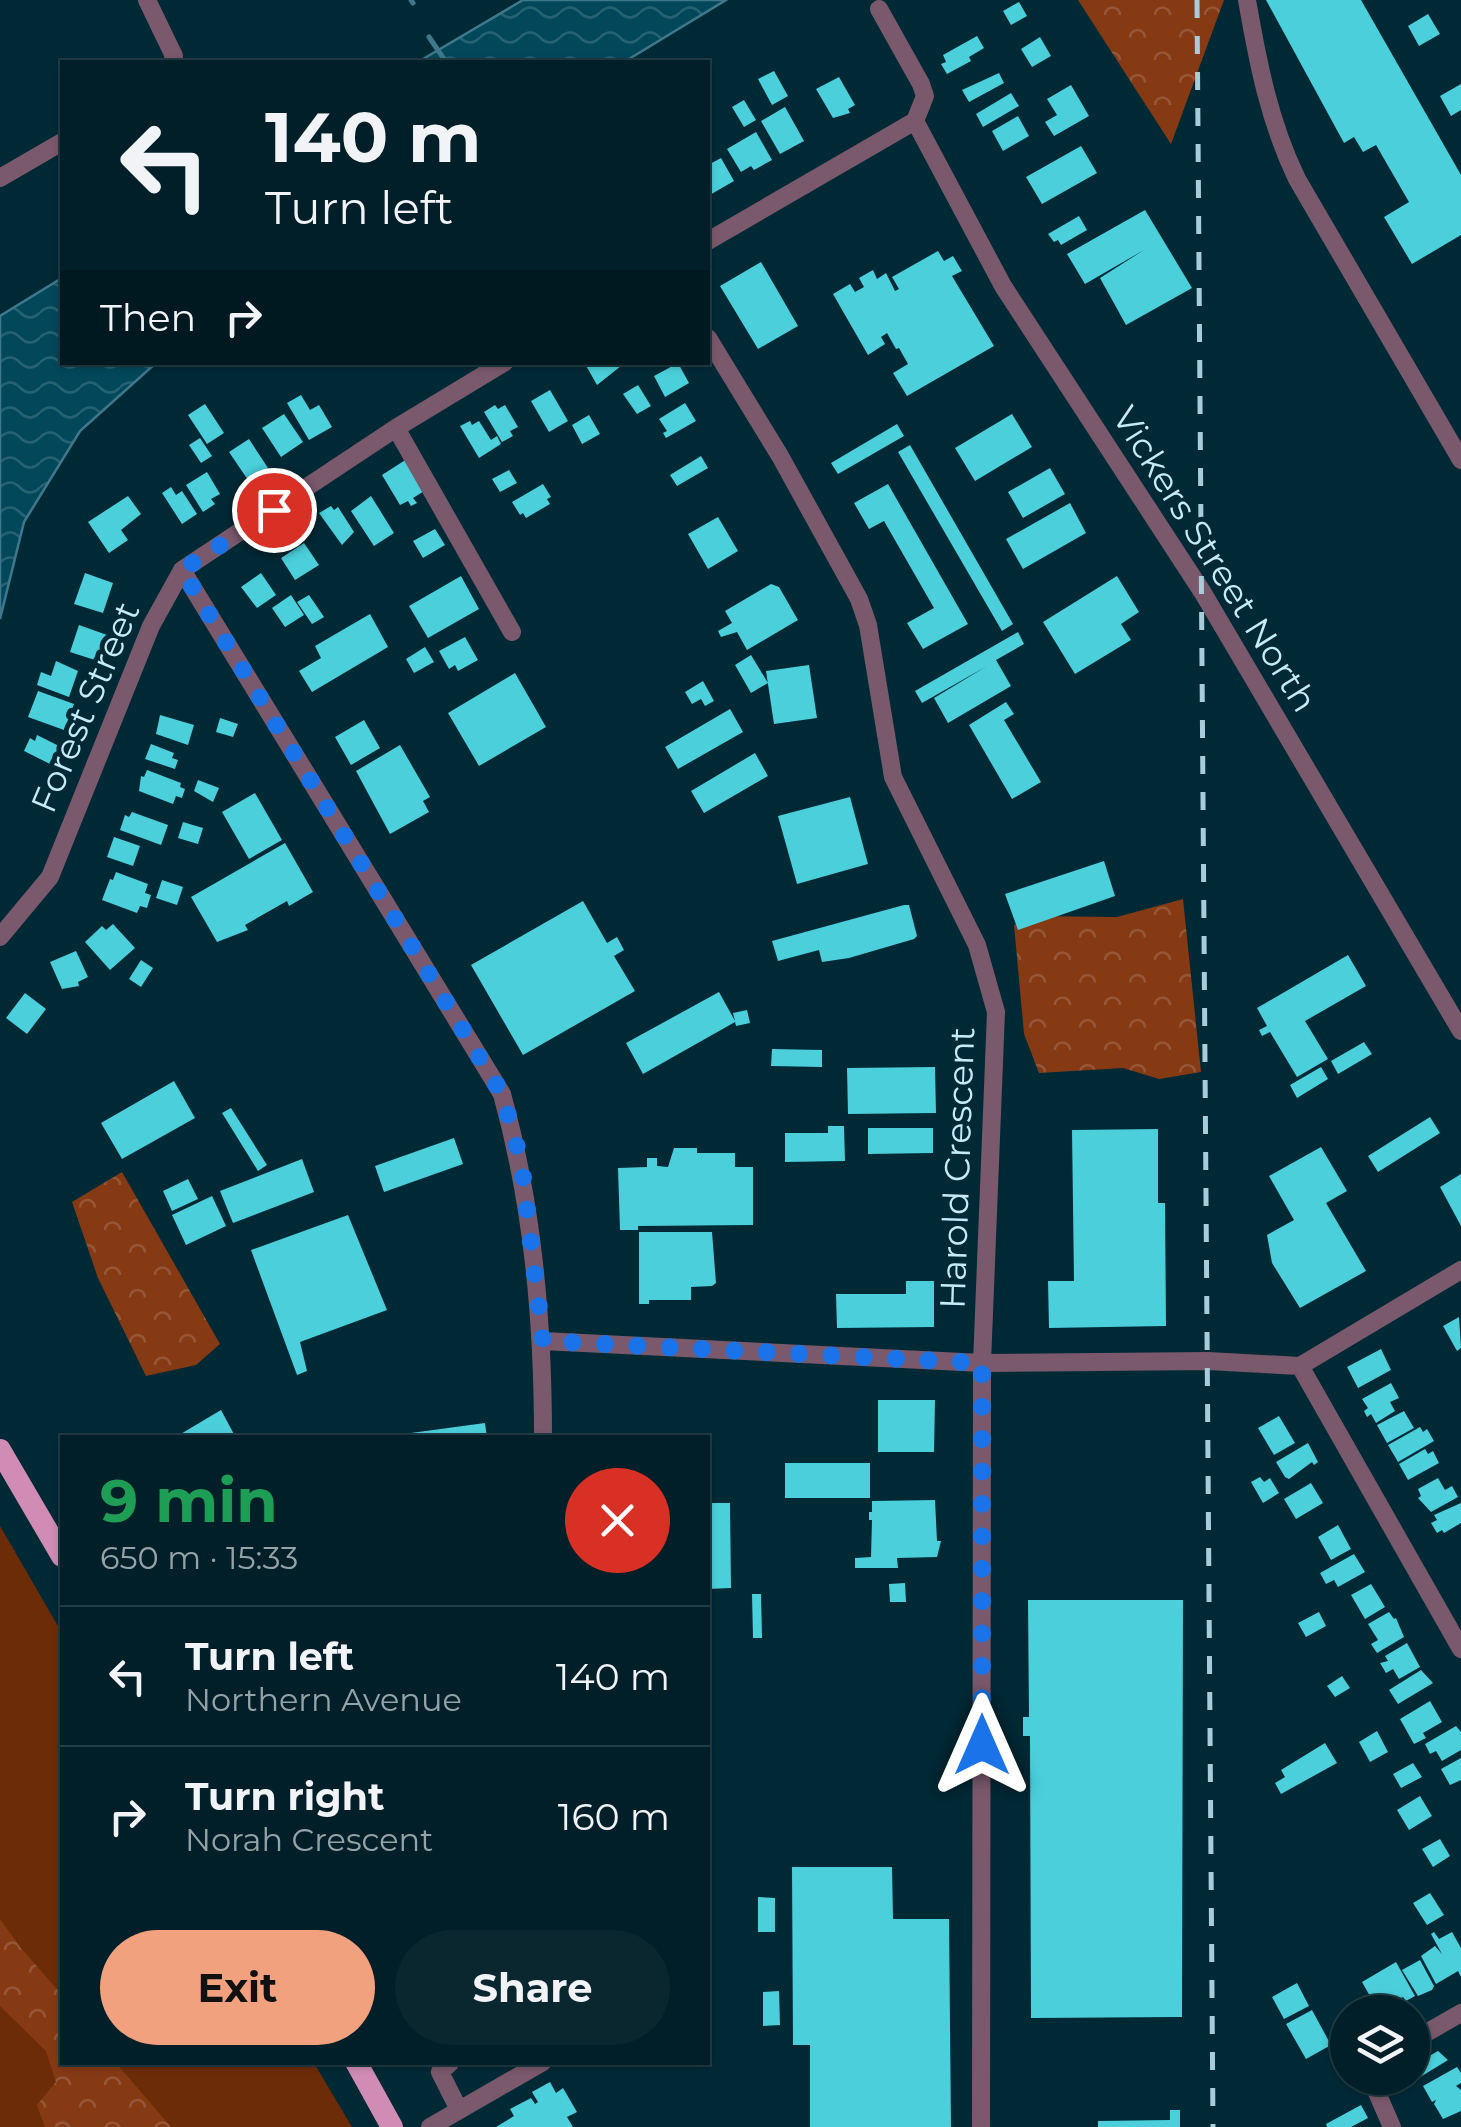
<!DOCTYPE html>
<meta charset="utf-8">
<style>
:root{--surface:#001f28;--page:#0a2730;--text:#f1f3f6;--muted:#95a2a8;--line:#223d45;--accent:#f2a17e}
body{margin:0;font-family:Montserrat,sans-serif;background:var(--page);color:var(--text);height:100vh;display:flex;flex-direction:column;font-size:38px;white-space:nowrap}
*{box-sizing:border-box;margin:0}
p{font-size:32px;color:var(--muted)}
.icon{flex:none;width:55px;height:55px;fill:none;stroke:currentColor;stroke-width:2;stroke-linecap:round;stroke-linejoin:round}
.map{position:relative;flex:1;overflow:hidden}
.drawer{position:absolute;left:60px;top:1435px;width:650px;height:630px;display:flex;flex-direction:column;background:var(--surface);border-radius:0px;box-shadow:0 2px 8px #0004,0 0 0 2px var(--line)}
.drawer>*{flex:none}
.hud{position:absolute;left:60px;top:60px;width:650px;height:305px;border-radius:0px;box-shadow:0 2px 8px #0004,0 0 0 2px var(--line);background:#001f28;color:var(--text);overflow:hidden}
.tools{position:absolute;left:1330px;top:1995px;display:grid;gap:20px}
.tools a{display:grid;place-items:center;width:100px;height:100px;border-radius:50%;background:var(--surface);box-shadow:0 2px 8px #0004,0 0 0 2px var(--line);font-size:50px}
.pin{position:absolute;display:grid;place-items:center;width:85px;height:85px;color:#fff;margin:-42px;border:5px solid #fff;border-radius:50%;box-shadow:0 2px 10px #0007}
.me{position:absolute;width:110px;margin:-55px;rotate:0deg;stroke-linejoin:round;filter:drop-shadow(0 0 8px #0008)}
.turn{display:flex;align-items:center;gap:35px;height:210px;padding:0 40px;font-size:45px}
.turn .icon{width:130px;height:130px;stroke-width:2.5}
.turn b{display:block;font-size:70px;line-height:85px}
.then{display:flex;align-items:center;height:95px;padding:0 40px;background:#0003;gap:20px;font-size:38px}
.round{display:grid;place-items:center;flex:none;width:105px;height:105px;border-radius:52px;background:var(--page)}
.overview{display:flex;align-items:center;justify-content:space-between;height:170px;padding:0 40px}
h1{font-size:60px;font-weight:700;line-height:75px;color:#1e9e55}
.button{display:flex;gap:20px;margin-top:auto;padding:20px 40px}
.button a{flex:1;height:115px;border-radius:60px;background:var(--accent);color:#111;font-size:40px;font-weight:700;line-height:115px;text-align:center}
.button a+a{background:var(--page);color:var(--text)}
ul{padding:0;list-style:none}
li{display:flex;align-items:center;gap:30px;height:140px;padding:0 40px;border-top:2px solid var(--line)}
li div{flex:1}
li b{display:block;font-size:38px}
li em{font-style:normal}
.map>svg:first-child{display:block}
</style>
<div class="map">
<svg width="1461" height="2127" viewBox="0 0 1461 2127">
<defs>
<pattern id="forest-crowns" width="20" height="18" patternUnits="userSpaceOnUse" patternTransform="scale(2.5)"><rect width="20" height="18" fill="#853a14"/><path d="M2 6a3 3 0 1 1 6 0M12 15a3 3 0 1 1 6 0" fill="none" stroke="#955737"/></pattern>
<pattern id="water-waves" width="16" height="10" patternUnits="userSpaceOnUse" patternTransform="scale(2.5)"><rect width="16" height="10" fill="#03475b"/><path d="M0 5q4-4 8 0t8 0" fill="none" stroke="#266273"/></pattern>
</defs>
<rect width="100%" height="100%" fill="#002936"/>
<path fill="#6d2c08" d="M0,1526L62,1633V2062L314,2063L352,2127H0Z"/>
<path fill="url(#forest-crowns)" d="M1078,0H1224L1171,144Z
M1183,899L1201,1072L1159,1079L1123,1068L1039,1073L1024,1034L1014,925L1028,916L1117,917Z
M122,1172L220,1344L196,1365L146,1376L98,1278L72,1202Z
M0,1919L20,1947L62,1995V2062L116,2063L171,2127H45L37,2105L56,2082L46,2051L0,2006Z"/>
<path fill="url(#water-waves)" stroke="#3e788a" stroke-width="2.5" d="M523,0H726L624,62H418Z
M62,278V362L156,363L80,431L24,522L0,619V316Z"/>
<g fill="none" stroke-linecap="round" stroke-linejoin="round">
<path stroke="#3e788a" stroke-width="5" d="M411,0L413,3
M429,37L446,62"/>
</g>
<path fill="#4acfdb" d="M1266,0H1361L1461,175V235L1412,264L1384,217L1409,202L1376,145L1363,152L1354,137L1344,143Z
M1019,2L1027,16L1011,25L1003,11Z
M1428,14L1440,34L1419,46L1408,26Z
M977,36L984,48L969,57L971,61L947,74L941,64L946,62L943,55Z
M1040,37L1051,56L1032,67L1021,49Z
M774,71L788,96L772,105L758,79Z
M999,73L1004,83L969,102L962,90Z
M839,77L855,105L848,109L850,113L833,118L816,89Z
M1461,84V110L1451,116L1440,96Z
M1071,85L1089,116L1054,136L1045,122L1057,115L1047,99Z
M1011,93L1019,106L983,127L976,114Z
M744,100L756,120L744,127L732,107Z
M785,107L804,141L780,154L761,121Z
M1018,116L1029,136L1003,151L992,131Z
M756,132L772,160L754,170L751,166L741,172L727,149Z
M1081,146L1097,173L1042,204L1026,177Z
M721,158L734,181L708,196V165Z
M1145,210L1192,288L1126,325L1100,278L1144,250L1085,284L1067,254Z
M1079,216L1087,230L1061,245L1058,240L1054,242L1048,234Z
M938,251L944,261L953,256L962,271L952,276L994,346L907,396L893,373L908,364L899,348L896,349L887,333L881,337L885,344L868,355L833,294L850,284L855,292L864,287L859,278L873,270L877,279L886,273L895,291L899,289L892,277Z
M761,262L798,326L758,349L720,286Z
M584,362H618L621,366L597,385Z
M678,363L689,383L665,397L654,376Z
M638,385L651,406L637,414L623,394Z
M550,390L568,421L549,432L531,401Z
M301,395L310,410L319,405L332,427L309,440L287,403Z
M685,403L696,421L666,438L663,433L667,431L659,419Z
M205,404L224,433L207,444L188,415Z
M495,405L498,409L505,405L518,427L510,431L513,436L502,442L484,412Z
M284,414L303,442L281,457L262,428Z
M1012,414L1032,447L975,481L955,448Z
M589,415L600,434L582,444L572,425Z
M470,421L472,425L479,421L491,440L497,436L501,444L479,458L460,426Z
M897,424L904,436L838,474L831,463Z
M200,438L212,456L201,463L189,445Z
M249,439L268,468L248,480L229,452Z
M910,445L1013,624L1002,631L898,452Z
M701,456L708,468L677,486L670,475Z
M410,457L429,488L413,498L417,503L411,506L408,501L400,505L382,475Z
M1050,468L1065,494L1023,518L1008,492Z
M509,470L517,483L500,492L492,479Z
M207,472L220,494L211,499L215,504L203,512L186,485Z
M543,484L551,497L547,499L550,504L526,518L523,513L520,515L512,502Z
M888,484L968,624L923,649L907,623L934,608L884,521L869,529L854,503Z
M171,487L176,495L182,491L197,514L182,524L162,493Z
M128,496L141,514L121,530L128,540L109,553L88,522Z
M371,496L394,533L374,546L351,511Z
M1070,503L1086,533L1023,569L1006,539Z
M331,506L334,510L338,507L354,532L342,545L319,513Z
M718,517L738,551L708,569L688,534Z
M435,529L445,545L423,558L413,541Z
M304,543L319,565L295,580L281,558Z
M85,573L113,583L103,613L74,604Z
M261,573L276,595L257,608L241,587Z
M461,576L479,609L428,638L409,606Z
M1117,576L1139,612L1121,624L1131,640L1075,674L1043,622Z
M771,584L779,587L798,620L747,650L737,632L721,637L718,631L732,623L725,611Z
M291,595L304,615L285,627L272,608Z
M309,595L324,617L312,624L297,602Z
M370,614L388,647L312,692L299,671L321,658L315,646Z
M79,625L107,635L98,661L70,652Z
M1018,632L1024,644L996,660L1011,686L948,723L934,698L987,666L922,703L915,691Z
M465,637L478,660L458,671L455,665L449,669L439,651Z
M425,647L434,662L414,673L406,659Z
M751,655L768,683L751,693L735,665Z
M56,661L78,671L69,697L37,685L41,672L51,676Z
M809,665L817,718L774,724L766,671Z
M515,673L546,727L479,766L448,713Z
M703,681L714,701L705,706L701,699L692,704L685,692Z
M38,691L74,704L64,730L28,717Z
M1006,702L1014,714L1004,720L1041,782L1012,799L969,725Z
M730,709L743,732L678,769L665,747Z
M160,715L194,725L188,745L156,734Z
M220,718L238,724L233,737L216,732Z
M364,720L380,748L351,765L335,737Z
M37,735L63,748L60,753L64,755L58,768L24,751L30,738L35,741Z
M151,744L174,753L172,758L178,760L175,769L145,759Z
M400,745L430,797L423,801L429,812L390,834L356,771Z
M755,753L768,776L704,813L691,791Z
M147,770L181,783L180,787L185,789L182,798L176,796L173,804L139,791L141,776L144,777Z
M198,780L219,788L213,802L194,791Z
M255,793L282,840L249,859L222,812Z
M850,797L868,864L797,884L778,816Z
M132,812L168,825L161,845L120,830L125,815L129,817Z
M183,822L203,828L198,844L178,838Z
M114,837L140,846L133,866L107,857Z
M285,843L313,892L289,906L287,901L245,925L248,930L217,942L191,897Z
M1104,861L1115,896L1018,930L1005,894Z
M116,872L148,884L145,893L151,895L147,908L140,906L137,913L102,900L110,879L113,880Z
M162,880L183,887L177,905L156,898Z
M583,901L607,943L617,937L624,950L614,956L635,991L523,1055L471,965Z
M904,905H909L917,936L914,939L849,958L822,962L819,950L778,961L772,941Z
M113,924L135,948L110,970L85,942L102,926L106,930Z
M76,951L88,977L78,982L79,986L62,989L50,962Z
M1348,955L1366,986L1305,1021L1328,1059L1297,1077L1270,1032L1262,1036L1259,1030L1267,1026L1257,1008Z
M141,960L153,968L141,987L129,979Z
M719,992L735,1021L733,1013L747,1010L750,1023L736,1026L735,1022L643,1074L626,1043Z
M25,993L46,1009L27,1034L6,1018Z
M1364,1042L1372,1054L1338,1074L1331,1061Z
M772,1049L822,1050V1067L771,1066Z
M935,1067L936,1113L848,1114L847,1068Z
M1321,1067L1328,1079L1297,1098L1290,1085Z
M174,1081L195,1118L122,1159L101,1123Z
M231,1108L267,1165L258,1171L222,1113Z
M1430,1117L1440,1133L1378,1172L1368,1156Z
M828,1126H844L845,1161L785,1162V1133H828Z
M868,1128H933V1153L868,1154Z
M1158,1129V1203H1165L1166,1326L1049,1328L1048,1281H1074L1072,1130Z
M454,1138L463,1164L384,1192L375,1166Z
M1321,1147L1347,1191L1326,1203L1366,1271L1300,1308L1272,1263L1267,1235L1294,1220L1269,1176Z
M674,1148H697V1153H735V1167H753V1225L638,1226V1230H620L618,1168L647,1167V1158H657V1166L668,1167Z
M302,1159L314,1192L233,1223L220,1191Z
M1461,1174V1226L1440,1187Z
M188,1179L198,1199L172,1211L163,1191Z
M212,1196L226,1226L186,1245L172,1215Z
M348,1215L387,1310L300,1342L307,1371L297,1375L251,1250Z
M639,1232H712L716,1283L712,1286L691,1287V1300H649V1304H639Z
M906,1281H934V1327L837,1328L836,1294H906Z
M1459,1317L1461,1348L1457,1351L1443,1326Z
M1381,1349L1391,1370L1358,1388L1347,1367Z
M1391,1383L1399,1398L1390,1402L1395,1411L1376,1423L1371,1414L1367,1417L1364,1411L1368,1408L1362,1399Z
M878,1400H935L934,1452H878Z
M221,1410L236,1438H174Z
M1404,1411L1414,1428L1387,1443L1377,1425Z
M1279,1416L1295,1443L1274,1455L1258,1428Z
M485,1423L487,1438H396V1435Z
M1420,1427L1423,1432L1427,1429L1434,1441L1398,1462L1388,1445Z
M1308,1443L1318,1462L1314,1465L1312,1462L1289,1479L1285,1477L1276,1462Z
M1425,1449L1428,1454L1433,1451L1439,1463L1408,1480L1399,1464Z
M785,1463H870V1498H785Z
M1260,1477L1264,1482L1270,1478L1279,1493L1263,1503L1251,1482Z
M1438,1478L1445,1490L1452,1486L1458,1497L1431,1512L1418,1498L1421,1496L1418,1489Z
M1311,1483L1323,1503L1296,1519L1284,1499Z
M935,1500L937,1541H941L937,1557L897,1558L898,1568H855V1558L871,1557L872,1520H869V1512H872V1501Z
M708,1503H730L731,1588L708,1589Z
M1461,1503V1523L1444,1533L1442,1530L1437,1533L1431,1523L1437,1520L1434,1515Z
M1338,1525L1351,1549L1331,1560L1318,1537Z
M1354,1554L1365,1572L1338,1587L1334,1580L1326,1584L1320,1573Z
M905,1583L906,1602H890L889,1584Z
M1371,1584L1385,1607L1365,1619L1351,1595Z
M752,1594H761L762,1638H753Z
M1028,1600H1183L1182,2017L1031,2018L1030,1736H1023V1717H1029Z
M1319,1612L1326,1626L1306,1637L1298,1623Z
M1389,1612L1394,1619L1396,1618L1404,1637L1377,1653L1371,1644L1378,1640L1368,1624Z
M1407,1643L1420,1667L1399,1679L1393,1669L1386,1673L1380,1663L1388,1661L1385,1656Z
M1421,1670L1433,1683L1398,1704L1389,1690Z
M1342,1676L1350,1688L1335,1697L1327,1686Z
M1430,1701L1442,1722L1423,1733L1426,1738L1414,1744L1400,1719Z
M1456,1726L1461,1732V1750L1442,1761L1436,1751L1430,1754L1425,1744Z
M1377,1731L1388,1752L1370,1762L1359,1742Z
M1325,1743L1337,1763L1281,1794L1275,1783L1285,1777L1281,1770Z
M1461,1758V1780L1450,1785L1441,1769Z
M1413,1763L1422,1777L1401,1788L1393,1774Z
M1420,1796L1432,1816L1409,1830L1397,1810Z
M1440,1839L1450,1856L1433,1867L1422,1849Z
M792,1867H892L893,1919H949L951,2127H810V2045H793Z
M1430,1893L1444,1915L1427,1925L1413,1903Z
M758,1897L775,1898V1932H758Z
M1434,1932L1439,1939L1452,1932L1461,1948V1977L1458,1971L1436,1984L1421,1956L1435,1946L1442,1954L1431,1934Z
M1420,1960L1434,1986L1432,1990L1418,1996L1402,1970Z
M1396,1962L1415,1996L1406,2001L1403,1997L1379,2012L1362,1982Z
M1297,1983L1309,2006L1284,2019L1272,1997Z
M779,1991L780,2025L763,2026V1992Z
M1312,2010L1331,2045L1306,2059L1286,2024Z
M1438,2051L1448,2060L1417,2079L1412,2066Z
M1457,2067L1461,2073V2083L1456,2086L1461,2090V2111L1443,2119L1434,2104L1436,2100L1432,2102L1423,2086Z
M550,2082L556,2093L563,2088L577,2112L567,2117L573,2127H496L514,2116L510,2109L531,2098L535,2104L538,2102L532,2092Z
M1361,2105L1368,2118L1351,2127H1327L1326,2124Z
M1170,2110H1180V2127H1098V2121L1170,2120Z"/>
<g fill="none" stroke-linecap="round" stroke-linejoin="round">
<path stroke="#7a596c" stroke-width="18" d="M147,0L174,56L172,62
M1247,0C1258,63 1269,121 1297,179L1461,460
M879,9L921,84L925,96L915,121
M915,121L1003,286L1203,593L1461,1031
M0,178L62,142
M708,241L915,121
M708,338L780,456L859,599L868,625L893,777L977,945L996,1012L982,1363L981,2127
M396,428L512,632
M182,570L502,1094C533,1207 543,1321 543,1438
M0,937L50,877L151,626L182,570L396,428L505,362
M543,1341L982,1363L1208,1361L1300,1366L1461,1270
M1300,1366L1461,1649
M1412,2041L1461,2013
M451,2062L440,2072L459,2110
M1378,2078L1374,2086L1392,2127
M430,2127L543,2062"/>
<path stroke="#d08cb4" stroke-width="22" d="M0,1450L62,1556
M356,2062L392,2127"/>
<path stroke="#a8ccda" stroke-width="5" stroke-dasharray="18 18" stroke-linecap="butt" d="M1197,0L1213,2127"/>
</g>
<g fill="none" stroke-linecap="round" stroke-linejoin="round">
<path stroke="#1a73e8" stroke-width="18" stroke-dasharray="0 32.4" d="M274,510L182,570L502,1094L521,1161L543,1341L982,1363V1745"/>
</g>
<g text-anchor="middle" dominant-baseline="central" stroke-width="10" stroke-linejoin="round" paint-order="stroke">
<g font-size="35" fill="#c7eaf8" stroke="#002936">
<text transform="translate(1215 559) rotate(58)">Vickers Street North</text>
<text transform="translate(85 707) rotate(-67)">Forest Street</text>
<text transform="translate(957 1168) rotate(-88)">Harold Crescent</text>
</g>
</g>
</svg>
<div class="tools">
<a><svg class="icon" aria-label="layers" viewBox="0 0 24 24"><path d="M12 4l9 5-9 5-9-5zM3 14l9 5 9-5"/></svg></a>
</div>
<div class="pin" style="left:274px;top:510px;background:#d93025"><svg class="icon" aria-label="arrive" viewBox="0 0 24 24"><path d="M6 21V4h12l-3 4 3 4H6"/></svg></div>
<svg class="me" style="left:982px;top:1745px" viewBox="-20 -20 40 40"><path d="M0-17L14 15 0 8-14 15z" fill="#1a73e8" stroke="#fff" stroke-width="4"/></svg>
<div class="hud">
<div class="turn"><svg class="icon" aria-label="left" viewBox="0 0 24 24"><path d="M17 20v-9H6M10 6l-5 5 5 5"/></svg><div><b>140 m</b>Turn left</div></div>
<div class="then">Then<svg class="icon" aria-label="right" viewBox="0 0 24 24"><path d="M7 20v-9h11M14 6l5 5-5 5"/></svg></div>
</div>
<section class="drawer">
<div class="overview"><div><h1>9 min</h1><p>650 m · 15:33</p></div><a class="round" style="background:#d93025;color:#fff"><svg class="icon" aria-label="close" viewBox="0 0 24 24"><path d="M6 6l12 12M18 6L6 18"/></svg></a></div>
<ul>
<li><svg class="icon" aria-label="left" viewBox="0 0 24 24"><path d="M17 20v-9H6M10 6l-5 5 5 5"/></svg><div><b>Turn left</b><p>Northern Avenue</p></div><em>140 m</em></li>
<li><svg class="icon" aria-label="right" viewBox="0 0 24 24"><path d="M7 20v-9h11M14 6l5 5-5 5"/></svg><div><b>Turn right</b><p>Norah Crescent</p></div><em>160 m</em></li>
</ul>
<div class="button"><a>Exit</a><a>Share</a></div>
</section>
</div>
